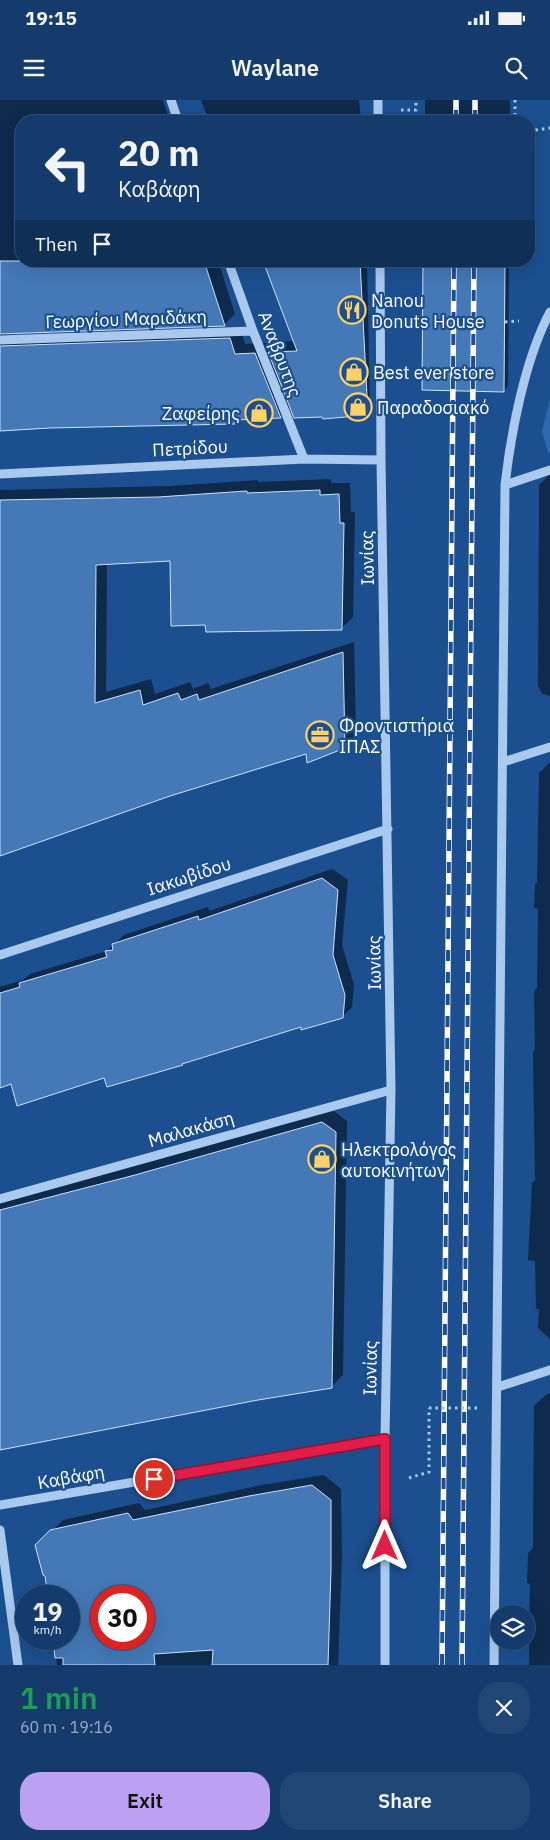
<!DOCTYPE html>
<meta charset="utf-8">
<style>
:root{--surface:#143b6b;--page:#214673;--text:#f1f3f6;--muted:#9dadc1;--line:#33557e;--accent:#bca0f2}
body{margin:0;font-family:"IBM Plex Sans",sans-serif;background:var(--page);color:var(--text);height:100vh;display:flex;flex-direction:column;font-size:19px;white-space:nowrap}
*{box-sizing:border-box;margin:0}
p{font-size:16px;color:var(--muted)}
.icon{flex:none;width:28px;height:28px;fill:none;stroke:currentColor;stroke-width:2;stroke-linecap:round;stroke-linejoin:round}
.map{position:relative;height:1565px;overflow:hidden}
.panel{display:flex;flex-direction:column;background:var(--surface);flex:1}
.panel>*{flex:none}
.guide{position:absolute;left:15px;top:15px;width:520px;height:152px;border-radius:20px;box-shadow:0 5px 20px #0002,0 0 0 1px var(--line);background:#143b6b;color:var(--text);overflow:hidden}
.controls{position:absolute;left:490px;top:1505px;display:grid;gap:10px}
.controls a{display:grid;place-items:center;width:45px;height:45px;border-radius:50%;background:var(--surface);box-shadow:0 5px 20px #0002,0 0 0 1px var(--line);font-size:25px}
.speed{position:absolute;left:15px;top:1485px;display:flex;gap:10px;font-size:25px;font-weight:700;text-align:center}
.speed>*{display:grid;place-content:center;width:65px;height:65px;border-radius:50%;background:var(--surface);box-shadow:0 5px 20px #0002,0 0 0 1px var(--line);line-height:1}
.speed small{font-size:12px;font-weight:400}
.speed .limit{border:8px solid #d22;background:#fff;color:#111}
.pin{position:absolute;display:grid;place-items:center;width:42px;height:42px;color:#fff;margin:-21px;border:2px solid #fff;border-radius:50%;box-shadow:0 1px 5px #0007}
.me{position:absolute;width:55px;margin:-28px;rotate:0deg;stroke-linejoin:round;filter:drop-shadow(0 0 4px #0008)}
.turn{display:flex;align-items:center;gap:18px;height:105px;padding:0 20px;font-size:22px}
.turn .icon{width:65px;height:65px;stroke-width:2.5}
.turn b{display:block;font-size:35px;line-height:42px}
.then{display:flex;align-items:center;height:48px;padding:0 20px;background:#0003;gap:10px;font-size:19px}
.round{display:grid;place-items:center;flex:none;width:52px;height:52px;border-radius:20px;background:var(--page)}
.summary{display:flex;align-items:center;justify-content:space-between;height:85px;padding:0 20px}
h1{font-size:30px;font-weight:600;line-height:38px;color:#1e9e55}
.cta{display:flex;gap:10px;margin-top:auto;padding:10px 20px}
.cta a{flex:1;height:58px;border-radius:20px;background:var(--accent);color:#111;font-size:20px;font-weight:600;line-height:58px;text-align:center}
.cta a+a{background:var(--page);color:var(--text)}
.status{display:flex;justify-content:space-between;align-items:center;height:35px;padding:0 25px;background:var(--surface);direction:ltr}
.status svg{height:14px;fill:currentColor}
header{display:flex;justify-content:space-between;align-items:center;height:65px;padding:0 20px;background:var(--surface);font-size:22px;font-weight:600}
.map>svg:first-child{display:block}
</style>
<div class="status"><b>19:15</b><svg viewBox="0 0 49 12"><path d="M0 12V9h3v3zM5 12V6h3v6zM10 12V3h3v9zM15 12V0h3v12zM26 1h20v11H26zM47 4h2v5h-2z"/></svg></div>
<header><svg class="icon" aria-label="menu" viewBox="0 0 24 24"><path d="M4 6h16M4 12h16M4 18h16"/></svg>Waylane<svg class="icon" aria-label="search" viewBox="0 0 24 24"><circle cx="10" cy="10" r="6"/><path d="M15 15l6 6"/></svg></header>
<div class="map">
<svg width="550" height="1565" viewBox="0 0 550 1565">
<rect width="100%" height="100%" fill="#1b4f8f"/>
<path fill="#2e69ad" d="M550,299V352L548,353L542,331Z"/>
<path fill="#0007" fill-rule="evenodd" d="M0,0H163L170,21H21V161H218L235,214L225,224L5,232L11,236L240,228L245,244L266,243L270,252L280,242L294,241L263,161H367L370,304L359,314L323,316L291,306L280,317L239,318L234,323L0,329Z
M201,0H359L361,21H209Z
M425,0H510V21H425Z
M424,161H523L519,166L509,167L508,286L504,291Z
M550,374V596L542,594L538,586L539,385Z
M331,379V383H350L351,412H355L353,517L342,528L206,523L172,460L107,463L106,592L151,579L155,594L190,582L193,589L208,583L211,589L354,542L356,635L344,647L307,652L169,695L0,754V390L170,386L258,380V382Z
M550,662V1239L538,1228L539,1209H536L535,1161L528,1160L532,1083L535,1080L533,952L535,949L534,891L537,888L538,809L534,808L535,784L537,782L539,673Z
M332,769L348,780L342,845L354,885L352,907L342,917L302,925L184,962L182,964L105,976L12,983L0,980V887L23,880L30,874L107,851L124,835L208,807L209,811Z
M334,1011L347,1021L343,1275L331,1287L64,1335L0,1349V1103Z
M550,1293V1565H529L530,1484L527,1483L528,1453L533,1448L534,1306L546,1295Z
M324,1375L341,1389L342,1458L338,1565H57L54,1539H69V1496H49L46,1475L37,1446L63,1420L139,1403L145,1410L262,1385ZM101,1496H144V1539H101Z"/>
<path fill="#4478b7" stroke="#cfe3fa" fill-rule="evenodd" d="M0,161H204L225,226L0,234Z
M263,161H360L368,315L323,319L322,317L294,318L268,252L297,251Z
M423,161H505L504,292L422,290Z
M230,238L235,254L255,253L281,318L235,320V324L49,328L0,331V246Z
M320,390V395L339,394L340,423H344L342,530L206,532L205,525L171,526L170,461L96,465L95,603L140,590L143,605L178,593L181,600L197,594L199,600L343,552L345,648L307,663L306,654L170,696L0,756V400L158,397L247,391V393Z
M322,778L338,790L333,855L345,895L343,918L301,930V927L182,964L183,965L107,987L104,978L17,1006L11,984L0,988V893L20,887L19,883L107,857L105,851L113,850L112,844L198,816L199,820Z
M322,1022L336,1032L332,1288L258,1300L0,1350V1110L135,1075Z
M312,1385L331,1400V1470L328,1565H212L213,1550L154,1554L155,1565H63V1558H55L53,1539H69V1496H48L45,1476L43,1475L35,1445L50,1430L128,1413L133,1420L249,1396ZM101,1496H144V1539H101Z"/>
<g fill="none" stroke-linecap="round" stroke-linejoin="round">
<path stroke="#a9c9ee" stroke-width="3" stroke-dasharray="2.5 4" stroke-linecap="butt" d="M515,0V21
M401,10H416V0
M529,31L550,28
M505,222L519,221
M404,223H421
M409,1378L429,1372V1308"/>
<path stroke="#a9c9ee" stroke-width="9" d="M171,0L178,21
M378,0V21
M228,161L253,231L304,359
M380,161L381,360L391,990L385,1339V1565
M0,240L253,231
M0,374L304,359L381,360
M505,385L550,370
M503,662L550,647
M0,855L388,729
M0,1099L391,990
M498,1287L550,1270
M0,1405L385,1339
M0,1430L18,1565
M494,1565L505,385C511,332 525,259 550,212"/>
<g stroke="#fff" stroke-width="5.5">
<path id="rail" d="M456,21V0
M475,21V0
M442,1565L454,161
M462,1565L474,161"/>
</g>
<use href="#rail" stroke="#1b4f8f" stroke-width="4" stroke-dasharray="11" stroke-linecap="butt"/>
<path stroke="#a9c9ee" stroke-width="3" stroke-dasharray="2.5 4" stroke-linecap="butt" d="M429,1308H479"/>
</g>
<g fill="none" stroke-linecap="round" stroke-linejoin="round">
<g stroke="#92132f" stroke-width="12">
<path id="route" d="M154,1379L385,1339V1446"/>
</g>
<use href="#route" stroke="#e11d48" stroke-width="9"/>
</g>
<defs>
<g id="restaurant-ring" transform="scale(1.4375)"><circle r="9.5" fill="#1b4f8f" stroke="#ffd166" stroke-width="1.5"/><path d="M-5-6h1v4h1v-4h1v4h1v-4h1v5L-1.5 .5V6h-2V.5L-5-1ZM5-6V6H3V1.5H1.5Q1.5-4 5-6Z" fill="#ffd166"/></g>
<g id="shop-ring" transform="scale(1.4375)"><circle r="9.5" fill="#1b4f8f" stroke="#ffd166" stroke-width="1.5"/><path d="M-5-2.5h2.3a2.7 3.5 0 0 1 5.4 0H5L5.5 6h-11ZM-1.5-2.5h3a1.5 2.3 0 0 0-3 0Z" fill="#ffd166"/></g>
<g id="office-ring" transform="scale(1.4375)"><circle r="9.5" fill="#1b4f8f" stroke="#ffd166" stroke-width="1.5"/><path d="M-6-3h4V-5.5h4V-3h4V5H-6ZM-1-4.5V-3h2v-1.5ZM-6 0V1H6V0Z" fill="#ffd166"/></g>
</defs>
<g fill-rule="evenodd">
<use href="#restaurant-ring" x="352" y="210"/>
<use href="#shop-ring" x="354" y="272"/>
<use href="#shop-ring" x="358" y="307"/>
<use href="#shop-ring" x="259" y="313"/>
<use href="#office-ring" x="320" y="635"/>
<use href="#shop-ring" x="322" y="1059"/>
</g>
<g text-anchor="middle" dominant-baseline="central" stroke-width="4.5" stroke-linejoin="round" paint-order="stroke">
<g font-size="18" fill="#fff" stroke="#1b4f8f" text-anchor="start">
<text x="371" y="200">Nanou<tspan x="371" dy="21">Donuts House</tspan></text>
<text x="373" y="272">Best ever store</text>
<text x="377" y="307">Παραδοσιακό</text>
<text x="240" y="313" text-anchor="end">Ζαφείρης</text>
<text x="339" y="625">Φροντιστήρια<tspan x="339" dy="21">ΙΠΑΣ</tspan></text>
<text x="341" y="1049">Ηλεκτρολόγος<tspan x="341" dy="21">αυτοκινήτων</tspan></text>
</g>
<g font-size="18" fill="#fff" stroke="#1b4f8f">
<text transform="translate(126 219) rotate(-2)">Γεωργίου Μαριδάκη</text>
<text transform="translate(280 254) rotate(69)">Αναβρυτης</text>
<text transform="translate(190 348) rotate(-3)">Πετρίδου</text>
<text transform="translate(367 458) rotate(-91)">Ιωνίας</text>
<text transform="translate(189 776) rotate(-18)">Ιακωβίδου</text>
<text transform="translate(374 863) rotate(-91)">Ιωνίας</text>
<text transform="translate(191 1029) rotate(-16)">Μαλακάση</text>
<text transform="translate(370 1268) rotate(-89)">Ιωνίας</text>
<text transform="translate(71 1377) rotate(-10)">Καβάφη</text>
</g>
</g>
</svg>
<div class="controls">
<a><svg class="icon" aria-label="layers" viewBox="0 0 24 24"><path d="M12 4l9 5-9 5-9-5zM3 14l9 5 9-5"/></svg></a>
</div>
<div class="speed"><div>19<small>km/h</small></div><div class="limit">30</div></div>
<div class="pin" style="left:154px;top:1379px;background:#d93025"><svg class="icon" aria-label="arrive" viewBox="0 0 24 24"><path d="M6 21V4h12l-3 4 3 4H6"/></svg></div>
<svg class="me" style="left:385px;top:1446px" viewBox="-20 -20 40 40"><path d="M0-17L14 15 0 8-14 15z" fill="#e11d48" stroke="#fff" stroke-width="4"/></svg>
<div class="guide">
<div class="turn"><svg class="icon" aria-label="left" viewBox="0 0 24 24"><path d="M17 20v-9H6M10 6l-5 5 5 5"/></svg><div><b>20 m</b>Καβάφη</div></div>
<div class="then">Then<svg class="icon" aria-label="arrive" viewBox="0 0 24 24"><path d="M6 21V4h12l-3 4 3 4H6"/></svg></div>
</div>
</div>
<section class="panel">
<div class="summary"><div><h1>1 min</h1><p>60 m · 19:16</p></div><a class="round"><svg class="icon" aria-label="close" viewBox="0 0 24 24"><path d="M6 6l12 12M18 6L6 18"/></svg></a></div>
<div class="cta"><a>Exit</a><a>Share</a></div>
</section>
